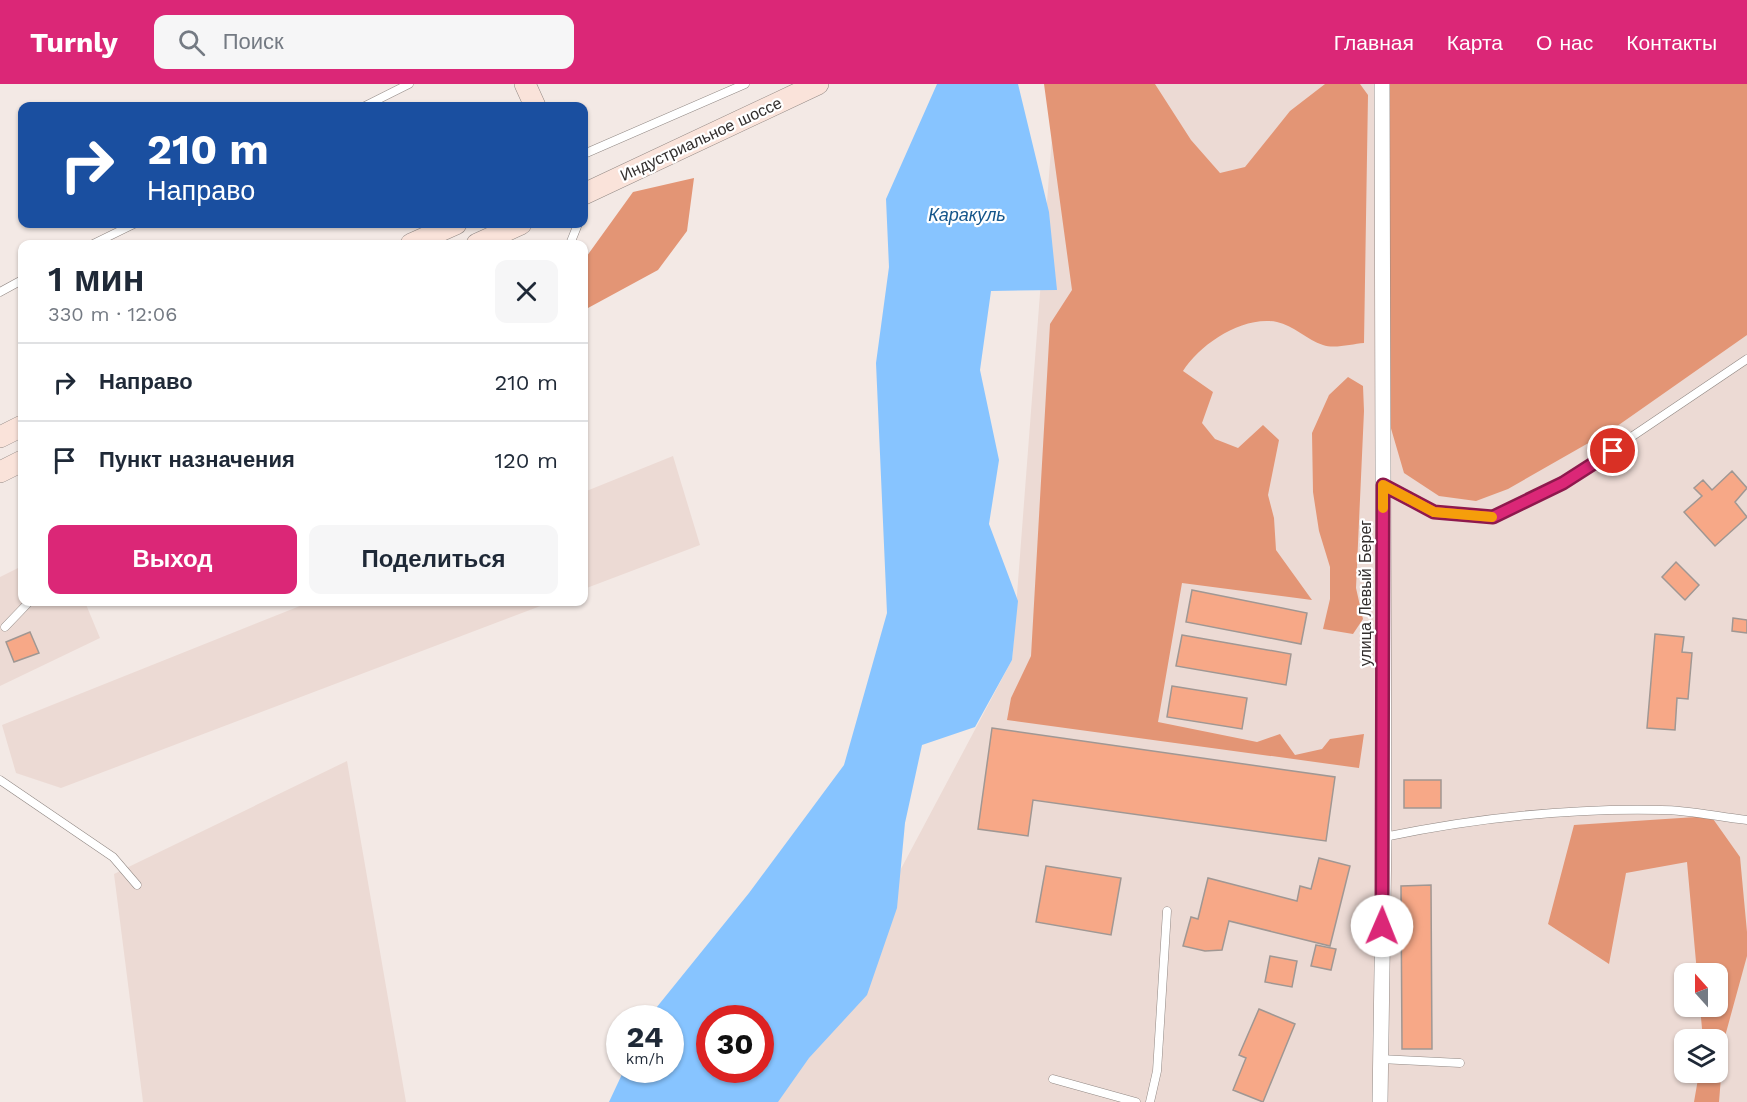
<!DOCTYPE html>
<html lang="ru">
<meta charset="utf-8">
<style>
:root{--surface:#fff;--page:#f6f6f7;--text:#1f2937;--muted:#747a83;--line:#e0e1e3;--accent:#db2777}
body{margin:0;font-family:"Work Sans",sans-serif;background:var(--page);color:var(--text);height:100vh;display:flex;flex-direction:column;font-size:22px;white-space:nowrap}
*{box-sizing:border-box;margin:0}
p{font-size:20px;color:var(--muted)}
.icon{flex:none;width:33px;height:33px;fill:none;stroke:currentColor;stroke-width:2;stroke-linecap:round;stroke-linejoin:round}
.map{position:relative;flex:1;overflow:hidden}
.side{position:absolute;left:18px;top:156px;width:570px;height:366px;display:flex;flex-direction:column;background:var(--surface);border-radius:12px;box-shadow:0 2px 4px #0004}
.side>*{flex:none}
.guide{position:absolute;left:18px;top:18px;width:570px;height:126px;border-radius:12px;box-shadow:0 2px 4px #0004;background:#1a4fa0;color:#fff;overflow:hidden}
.needle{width:39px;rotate:339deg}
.controls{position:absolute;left:1674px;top:879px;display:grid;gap:12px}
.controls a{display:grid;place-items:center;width:54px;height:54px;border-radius:12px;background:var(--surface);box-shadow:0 2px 4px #0004;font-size:30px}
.speed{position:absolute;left:606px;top:921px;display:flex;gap:12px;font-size:30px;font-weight:700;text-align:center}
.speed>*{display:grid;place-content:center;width:78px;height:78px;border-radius:50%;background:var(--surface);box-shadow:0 2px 4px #0004;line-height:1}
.speed small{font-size:15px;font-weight:400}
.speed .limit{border:9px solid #d22;background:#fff;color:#111}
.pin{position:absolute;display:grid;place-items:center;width:51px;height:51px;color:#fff;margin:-26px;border:3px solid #fff;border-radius:50%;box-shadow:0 2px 6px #0007}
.me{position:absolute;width:66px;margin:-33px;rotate:1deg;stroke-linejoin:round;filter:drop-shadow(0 0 4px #0008)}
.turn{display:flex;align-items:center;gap:21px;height:126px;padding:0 30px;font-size:27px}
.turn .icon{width:78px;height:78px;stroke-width:2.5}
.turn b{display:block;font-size:42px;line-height:51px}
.round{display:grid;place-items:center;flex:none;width:63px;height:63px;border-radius:12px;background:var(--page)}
.head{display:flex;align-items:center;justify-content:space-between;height:102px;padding:0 30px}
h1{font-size:36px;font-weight:600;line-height:45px}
.action{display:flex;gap:12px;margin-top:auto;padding:12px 30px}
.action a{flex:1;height:69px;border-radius:12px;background:var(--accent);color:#fff;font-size:24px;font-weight:600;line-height:69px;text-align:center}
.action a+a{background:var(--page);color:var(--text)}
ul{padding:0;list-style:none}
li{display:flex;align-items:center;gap:18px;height:78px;padding:0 30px;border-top:2px solid var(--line)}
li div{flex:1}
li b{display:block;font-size:22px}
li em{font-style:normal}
header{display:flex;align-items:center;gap:36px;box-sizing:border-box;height:84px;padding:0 30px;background:var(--accent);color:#fff}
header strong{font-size:28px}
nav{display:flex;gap:33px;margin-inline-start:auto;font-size:21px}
.search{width:420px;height:54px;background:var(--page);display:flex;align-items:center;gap:15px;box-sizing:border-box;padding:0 21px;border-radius:12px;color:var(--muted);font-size:22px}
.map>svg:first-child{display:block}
</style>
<header>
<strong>Turnly</strong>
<div class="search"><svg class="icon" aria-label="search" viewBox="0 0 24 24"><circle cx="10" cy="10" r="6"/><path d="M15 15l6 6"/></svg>Поиск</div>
<nav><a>Главная</a><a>Карта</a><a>О нас</a><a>Контакты</a></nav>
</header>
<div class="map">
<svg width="1747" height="1018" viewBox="0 0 1747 1018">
<rect width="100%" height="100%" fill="#f3e9e5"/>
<path fill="#ecdad4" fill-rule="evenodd" d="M1056,0H1747V1018H777L1012,576ZM1684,890H1718V922H1684ZM1684,956H1718V988H1684Z
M673,372L700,461L584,505V408Z
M22,482V518H85L100,554L0,602V493Z
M310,518H551L61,704L16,689L2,641Z
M347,677L406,1018H143L114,790Z"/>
<path fill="#e39575" d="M1044,0H1155L1191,56L1220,89L1245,83L1290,27L1325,0H1360L1368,11L1364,259C1352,260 1334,265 1323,261C1307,256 1293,241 1277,238C1243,231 1200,260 1183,287L1213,308L1202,339L1215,355L1238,364L1263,341L1279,356L1268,411L1274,434L1276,466L1312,516L1182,499L1158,638L1257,658L1280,650L1295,671L1322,665L1330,655L1364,650L1359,684L1007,636L1011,614L1031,572L1050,240L1072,206Z
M1389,0H1747V251L1613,345L1508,405L1476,417L1439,412L1404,389L1383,317Z
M694,94L687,147L658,186L588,224L584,176L633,108Z
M1348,293L1363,302L1364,327L1356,504L1363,535L1353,550L1323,545L1330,515V483L1319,447L1313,408L1312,349L1329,311Z
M1711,732L1740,773L1747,848V872L1724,956L1719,1018H1694L1699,989L1718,988V956L1703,955L1700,923L1718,922V890L1697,889L1687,778L1626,789L1609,880L1548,840L1574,741Z"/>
<path fill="#87c4ff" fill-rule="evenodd" d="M937,0H1018L1049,128L1057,206L991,207L980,286L999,376L989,440L1018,517L1012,576L975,643L922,661L905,739L897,824L867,911L809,974L778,1018H609L624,986H670V934H648L749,809L844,681L887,529L876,279L889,183L886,115ZM710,934H760V986H710Z"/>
<path fill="#f7a887" stroke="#a09793" stroke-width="1.5" d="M1732,387L1747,404L1735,418L1747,433L1715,462L1684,428L1702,412L1694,404L1703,396L1712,406Z
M1676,478L1699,501L1685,516L1662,493Z
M1192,506L1307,529L1301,560L1186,538Z
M1733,534L1747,536V549L1732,547Z
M30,548L39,569L14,578L6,558Z
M1655,550L1684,553L1682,568L1692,569L1688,615L1677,614L1675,646L1647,644Z
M1182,551L1291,570L1286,601L1176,582Z
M1172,602L1247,614L1242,645L1167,633Z
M992,644L1335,693L1326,757L1033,716L1028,752L978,745Z
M1404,696H1441V724H1404Z
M1319,774L1350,782L1330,862L1229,837L1222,866L1205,867L1183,862L1191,833L1198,835L1208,794L1297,817L1300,802L1311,805Z
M1046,782L1121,794L1111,851L1036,838Z
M1431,801L1432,965H1402L1401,802Z
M1316,861L1336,865L1331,886L1311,882Z
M1270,872L1297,877L1292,903L1265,898Z
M1259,925L1295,940L1263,1018L1233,1006L1246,974L1239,971Z"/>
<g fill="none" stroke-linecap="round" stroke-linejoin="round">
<g stroke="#918884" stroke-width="9">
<path id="lane" d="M365,22L409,0
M584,70L745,0
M93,160L134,140
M570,160L578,140
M0,208L22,196
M1383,401L1434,428L1493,433L1563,399L1747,275
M5,543L29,518
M0,696L113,773L137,801
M1384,753C1475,734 1567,724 1661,726C1689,726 1719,733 1747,736
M1380,975L1460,979
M1053,995L1136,1018
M1150,1018L1157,987L1167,827"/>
</g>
<g stroke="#918884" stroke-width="16">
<path id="street" d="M1380,1018L1384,753L1382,0"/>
</g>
<g stroke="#918884" stroke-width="22">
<path id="secondary" d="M525,0L535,22
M584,110L818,0
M411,160L456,140
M477,160L521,140
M0,353L22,342
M0,388L22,377"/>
</g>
<use href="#lane" stroke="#fff" stroke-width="8"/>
<use href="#street" stroke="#fff" stroke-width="15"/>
<use href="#secondary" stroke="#fae3da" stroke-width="21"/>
</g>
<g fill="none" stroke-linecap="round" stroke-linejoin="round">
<g stroke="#8e194d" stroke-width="15">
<path id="route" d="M1382,842L1383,401L1434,428L1493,433L1563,399L1613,367"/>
</g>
<use href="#route" stroke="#db2777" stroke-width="10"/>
<path stroke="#f59e0b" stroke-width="10" d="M1383,424V401L1434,428L1492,433"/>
</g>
<g text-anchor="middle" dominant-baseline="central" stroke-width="4.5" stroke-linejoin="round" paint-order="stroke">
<g font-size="16" fill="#322e2d" stroke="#fff">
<text transform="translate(701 55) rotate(-25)">Индустриальное шоссе</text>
<text transform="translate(1365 509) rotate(-90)">улица Левый Берег</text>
</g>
<g font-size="18" font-style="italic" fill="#15568b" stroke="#fff">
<text x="967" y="130">Каракуль</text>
</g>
</g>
</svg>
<div class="controls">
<a><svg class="needle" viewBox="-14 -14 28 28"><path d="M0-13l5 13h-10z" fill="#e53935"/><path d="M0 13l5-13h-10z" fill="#747a83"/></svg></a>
<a><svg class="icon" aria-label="layers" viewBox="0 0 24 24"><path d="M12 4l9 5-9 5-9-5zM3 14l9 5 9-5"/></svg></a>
</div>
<div class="speed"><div>24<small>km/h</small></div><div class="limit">30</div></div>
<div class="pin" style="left:1613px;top:367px;background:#d93025"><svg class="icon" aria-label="arrive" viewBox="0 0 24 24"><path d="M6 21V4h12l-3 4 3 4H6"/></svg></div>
<svg class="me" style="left:1382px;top:842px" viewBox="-20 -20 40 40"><circle r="19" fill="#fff"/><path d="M0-13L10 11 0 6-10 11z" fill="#db2777"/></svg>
<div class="guide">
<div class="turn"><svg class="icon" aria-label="right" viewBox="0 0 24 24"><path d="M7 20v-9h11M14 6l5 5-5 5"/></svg><div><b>210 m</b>Направо</div></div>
</div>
<section class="side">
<div class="head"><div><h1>1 мин</h1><p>330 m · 12:06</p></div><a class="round"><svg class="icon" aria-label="close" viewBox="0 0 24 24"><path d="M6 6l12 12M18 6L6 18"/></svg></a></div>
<ul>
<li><svg class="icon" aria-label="right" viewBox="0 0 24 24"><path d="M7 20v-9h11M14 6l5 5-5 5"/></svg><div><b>Направо</b></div><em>210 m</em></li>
<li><svg class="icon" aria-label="arrive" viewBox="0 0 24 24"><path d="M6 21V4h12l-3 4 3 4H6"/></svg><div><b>Пункт назначения</b></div><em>120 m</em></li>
</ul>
<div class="action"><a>Выход</a><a>Поделиться</a></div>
</section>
</div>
